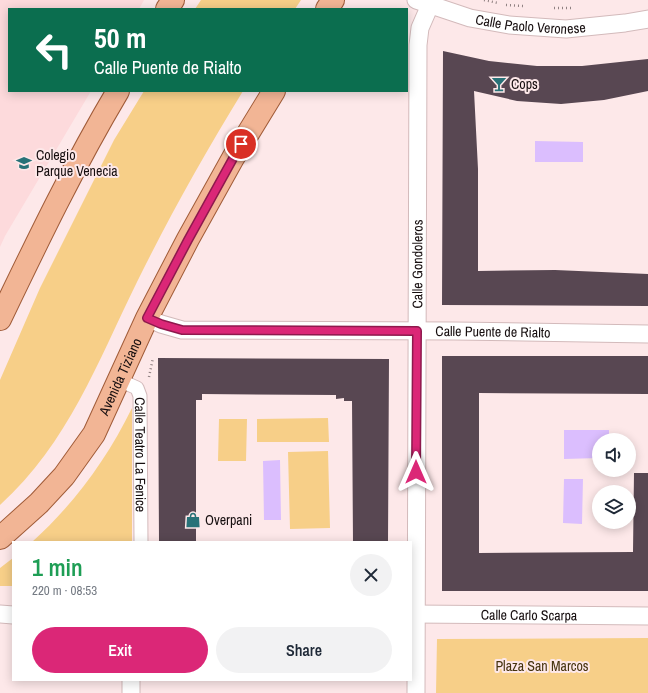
<!DOCTYPE html>
<meta charset="utf-8">
<style>
:root{--surface:#fff;--page:#f2f2f3;--text:#1f2937;--muted:#747a83;--accent:#db2777}
body{margin:0;font-family:"Archivo Narrow",sans-serif;background:var(--page);color:var(--text);height:100vh;display:flex;flex-direction:column;font-size:15px;white-space:nowrap}
*{box-sizing:border-box;margin:0}
p{font-size:13px;color:var(--muted)}
.icon{flex:none;width:22px;height:22px;fill:none;stroke:currentColor;stroke-width:2;stroke-linecap:round;stroke-linejoin:round}
.map{position:relative;flex:1;overflow:hidden}
.side{position:absolute;left:12px;top:541px;width:400px;height:140px;display:flex;flex-direction:column;background:var(--surface);border-radius:0px;box-shadow:0 2px 10px #0003}
.side>*{flex:none}
.hud{position:absolute;left:8px;top:8px;width:400px;height:84px;border-radius:0px;box-shadow:0 2px 10px #0003;background:#0b6e4f;color:#fff;overflow:hidden}
.controls{position:absolute;left:592px;top:433px;display:grid;gap:8px}
.controls a{display:grid;place-items:center;width:44px;height:44px;border-radius:50%;background:var(--surface);box-shadow:0 2px 10px #0003;font-size:20px}
.pin{position:absolute;display:grid;place-items:center;width:34px;height:34px;color:#fff;margin:-17px;border:2px solid #fff;border-radius:50%;box-shadow:0 1px 4px #0007}
.me{position:absolute;width:44px;margin:-22px;rotate:0deg;stroke-linejoin:round;filter:drop-shadow(0 0 3px #0008)}
.turn{display:flex;align-items:center;gap:14px;height:84px;padding:0 20px;font-size:18px}
.turn .icon{width:52px;height:52px;stroke-width:2.5}
.turn b{display:block;font-size:28px;line-height:34px}
.round{display:grid;place-items:center;flex:none;width:42px;height:42px;border-radius:21px;background:var(--page)}
.head{display:flex;align-items:center;justify-content:space-between;height:68px;padding:0 20px}
h1{font-size:24px;font-weight:600;line-height:30px;color:#1e9e55}
.action{display:flex;gap:8px;margin-top:auto;padding:8px 20px}
.action a{flex:1;height:46px;border-radius:24px;background:var(--accent);color:#fff;font-size:16px;font-weight:600;line-height:46px;text-align:center}
.action a+a{background:var(--page);color:var(--text)}
.map>svg:first-child{display:block}
</style>
<div class="map">
<svg width="648" height="693" viewBox="0 0 648 693">
<rect width="100%" height="100%" fill="#fde8e9"/>
<path fill="#fddadc" d="M0,0H144L139,9H9V91H91L5,236L0,247Z"/>
<path fill="#f7cf88" d="M201,0H301L295,9H195Z
M144,91H243C205,153 169,217 137,282C97,363 69,442 0,505V380L40,288L114,140Z
M132,408V542H32C74,504 107,459 132,408Z
M328,418L329,442H257V419Z
M219,419H247L246,461H218Z
M328,451L330,528L290,529L288,452Z
M13,558V586H0V568Z
M648,638V693H436L437,639Z"/>
<path fill="#dbbefe" d="M535,141L583,142V162H535Z
M564,430H609V440H599V458L564,459Z
M280,460L281,520H264L263,461Z
M564,479H583L582,524L563,523Z"/>
<path fill="#584752" d="M443,51L489,61L537,66H582L648,59V91L604,100L561,104L517,101L474,91L478,169V271L555,270L648,274V306L442,305Z
M442,356H648V394L479,393V553L633,552L634,473H648V591H442Z
M158,358L389,359L388,542H353L352,401H344V398L336,399V395L202,394V400H196V542H159Z"/>
<g fill="none" stroke-linecap="round" stroke-linejoin="round">
<g stroke="#d3babb" stroke-width="15">
<g id="pedestrian">
<path id="s1" d="M119,380L137,388L140,396L141,542"/>
</g>
</g>
<g stroke="#d3babb" stroke-width="19">
<g id="minor">
<path id="s2" d="M416,0L470,18L509,25L566,29L625,23L648,19"/>
<path id="s3" d="M147,318L161,324L182,330L454,331L648,334"/>
<path d="M0,614L13,615"/>
<path id="s4" d="M411,614L648,616"/>
<path d="M131,693V680"/>
<path id="s5" d="M416,693L418,45L420,28L430,5"/>
</g>
</g>
<g stroke="#a05b38" stroke-width="24">
<g id="primary">
<path d="M167,9L173,0"/>
<path d="M327,9L333,0"/>
<path d="M0,319C37,242 74,165 118,91"/>
<path id="s6" d="M0,538L39,503L64,476L94,434L147,318L188,239L233,158L274,91"/>
</g>
</g>
<path stroke="#908182" stroke-width="2.5" stroke-dasharray="1 3" stroke-linecap="butt" d="M484,0L498,3
M506,5L523,6
M554,8H573
M149,377L153,358"/>
<use href="#pedestrian" stroke="#fff" stroke-width="13"/>
<use href="#minor" stroke="#fff" stroke-width="17"/>
<use href="#primary" stroke="#f2b595" stroke-width="22"/>
</g>
<g fill="none" stroke-linecap="round" stroke-linejoin="round">
<g stroke="#8e194d" stroke-width="10">
<path id="route" d="M241,144L188,240L147,318L161,324L182,330L417,331L416,472"/>
</g>
<use href="#route" stroke="#db2777" stroke-width="7"/>
</g>
<defs>
<g id="bar-bare" transform="scale(1.2)"><path d="M-6-5H6L.8 .8V4.5H3.5V6h-7V4.5H-.8V.8Z" fill="#287278" stroke="#fde8e9" stroke-width="2.5" paint-order="stroke"/></g>
<g id="school-bare" transform="scale(1.2)"><path d="M0-5L7-2L0 1L-7-2ZM-4 1L0 2.5L4 1V4Q0 6-4 4Z" fill="#287278" stroke="#fde8e9" stroke-width="2.5" paint-order="stroke"/></g>
<g id="shop-bare" transform="scale(1.2)"><path d="M-5-2.5h2.3a2.7 3.5 0 0 1 5.4 0H5L5.5 6h-11ZM-1.5-2.5h3a1.5 2.3 0 0 0-3 0Z" fill="#287278" stroke="#fde8e9" stroke-width="2.5" paint-order="stroke"/></g>
</defs>
<g fill-rule="evenodd">
<use href="#bar-bare" x="499" y="84"/>
<use href="#school-bare" x="24" y="163"/>
<use href="#shop-bare" x="193" y="520"/>
</g>
<g text-anchor="middle" dominant-baseline="central" stroke-width="4" stroke-linejoin="round" paint-order="stroke">
<g font-size="14" fill="#160e0f" stroke="#fde8e9">
<text stroke="none"><textPath href="#s2" startOffset="118">Calle Paolo Veronese</textPath></text>
<text stroke="none"><textPath href="#s5" startOffset="429">Calle Gondoleros</textPath></text>
<text stroke="none"><textPath href="#s3" startOffset="348">Calle Puente de Rialto</textPath></text>
<text stroke="none"><textPath href="#s6" startOffset="204">Avenida Tiziano</textPath></text>
<text stroke="none"><textPath href="#s1" startOffset="87">Calle Teatro La Fenice</textPath></text>
<text stroke="none"><textPath href="#s4" startOffset="118">Calle Carlo Scarpa</textPath></text>
</g>
<g font-size="14" fill="#160e0f" stroke="#fde8e9" text-anchor="start">
<text x="511" y="84">Cops</text>
<text x="36" y="155">Colegio<tspan x="36" dy="16">Parque Venecia</tspan></text>
<text x="205" y="520">Overpani</text>
</g>
<g font-size="14" fill="#45320d" stroke="#fde8e9">
<text x="542" y="666">Plaza San Marcos</text>
</g>
</g>
</svg>
<div class="controls">
<a><svg class="icon" aria-label="sound" viewBox="0 0 24 24"><path d="M4 9h4l5-4v14l-5-4H4zM17 9q2 3 0 6"/></svg></a>
<a><svg class="icon" aria-label="layers" viewBox="0 0 24 24"><path d="M12 4l9 5-9 5-9-5zM3 14l9 5 9-5"/></svg></a>
</div>
<div class="pin" style="left:241px;top:144px;background:#d93025"><svg class="icon" aria-label="arrive" viewBox="0 0 24 24"><path d="M6 21V4h12l-3 4 3 4H6"/></svg></div>
<svg class="me" style="left:416px;top:472px" viewBox="-20 -20 40 40"><path d="M0-17L14 15 0 8-14 15z" fill="#db2777" stroke="#fff" stroke-width="4"/></svg>
<div class="hud">
<div class="turn"><svg class="icon" aria-label="left" viewBox="0 0 24 24"><path d="M17 20v-9H6M10 6l-5 5 5 5"/></svg><div><b>50 m</b>Calle Puente de Rialto</div></div>
</div>
<section class="side">
<div class="head"><div><h1>1 min</h1><p>220 m · 08:53</p></div><a class="round"><svg class="icon" aria-label="close" viewBox="0 0 24 24"><path d="M6 6l12 12M18 6L6 18"/></svg></a></div>
<div class="action"><a>Exit</a><a>Share</a></div>
</section>
</div>
